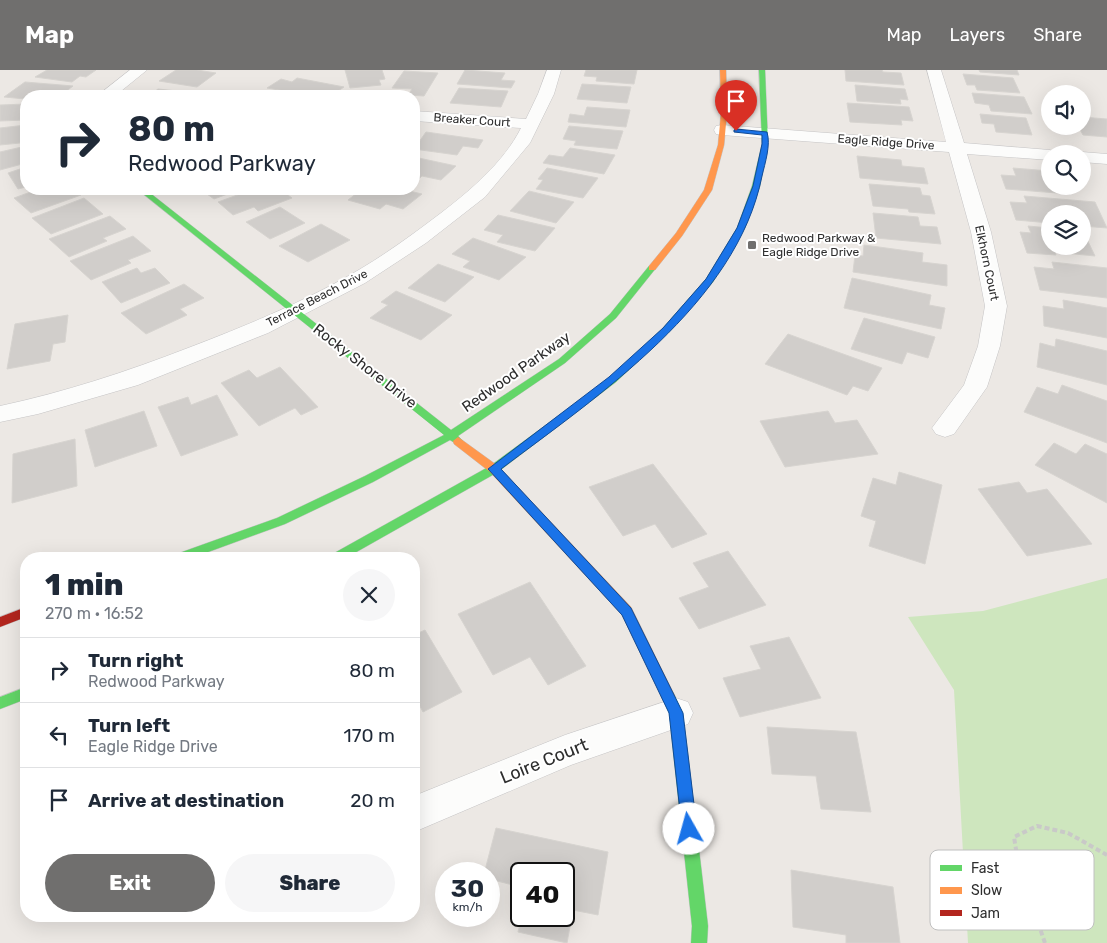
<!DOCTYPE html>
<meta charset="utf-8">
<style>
:root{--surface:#fff;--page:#f6f6f7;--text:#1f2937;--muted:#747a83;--line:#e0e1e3;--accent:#706f6e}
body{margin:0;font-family:Rubik,sans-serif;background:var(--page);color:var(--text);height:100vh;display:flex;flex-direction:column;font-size:19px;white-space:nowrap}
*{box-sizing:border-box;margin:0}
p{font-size:16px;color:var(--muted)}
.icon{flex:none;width:28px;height:28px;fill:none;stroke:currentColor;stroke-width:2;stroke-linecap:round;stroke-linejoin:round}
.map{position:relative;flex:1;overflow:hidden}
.details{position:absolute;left:20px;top:482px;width:400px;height:370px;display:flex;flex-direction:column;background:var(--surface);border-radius:20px;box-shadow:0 5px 20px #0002}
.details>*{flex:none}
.guide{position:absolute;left:20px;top:20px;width:400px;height:105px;border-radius:20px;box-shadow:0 5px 20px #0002;background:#fff;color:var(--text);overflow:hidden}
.controls{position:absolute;left:1041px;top:15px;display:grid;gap:10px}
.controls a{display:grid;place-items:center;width:50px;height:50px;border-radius:50%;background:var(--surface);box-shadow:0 5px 20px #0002;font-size:25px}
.speed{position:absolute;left:435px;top:792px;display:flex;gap:10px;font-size:25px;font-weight:700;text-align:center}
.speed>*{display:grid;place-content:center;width:65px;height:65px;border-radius:50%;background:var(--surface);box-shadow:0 5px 20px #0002;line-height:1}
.speed small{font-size:12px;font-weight:400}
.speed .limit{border:2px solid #111;border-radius:8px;background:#fff;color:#111}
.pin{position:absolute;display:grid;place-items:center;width:42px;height:42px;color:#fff;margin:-51px -21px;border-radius:50% 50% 50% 0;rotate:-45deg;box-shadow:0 0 5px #0007}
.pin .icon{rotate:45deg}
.me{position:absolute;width:55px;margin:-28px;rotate:353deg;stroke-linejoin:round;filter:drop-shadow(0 0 4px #0008)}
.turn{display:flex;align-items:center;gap:18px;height:105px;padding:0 25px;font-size:22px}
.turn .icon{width:65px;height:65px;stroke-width:2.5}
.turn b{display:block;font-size:35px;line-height:42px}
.round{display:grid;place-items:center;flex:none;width:52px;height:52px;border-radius:26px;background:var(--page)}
.head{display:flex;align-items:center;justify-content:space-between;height:85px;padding:0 25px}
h1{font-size:30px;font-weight:800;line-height:38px}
.primary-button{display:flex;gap:10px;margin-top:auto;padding:10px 25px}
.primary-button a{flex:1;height:58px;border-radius:30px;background:var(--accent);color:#fff;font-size:20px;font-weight:800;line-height:58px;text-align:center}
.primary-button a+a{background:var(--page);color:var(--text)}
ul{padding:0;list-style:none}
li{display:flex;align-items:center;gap:15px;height:65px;padding:0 25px;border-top:1px solid var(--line)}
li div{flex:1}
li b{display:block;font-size:19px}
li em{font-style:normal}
header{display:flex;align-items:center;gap:30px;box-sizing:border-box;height:70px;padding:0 25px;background:var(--accent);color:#fff}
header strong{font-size:24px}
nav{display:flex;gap:28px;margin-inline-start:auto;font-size:18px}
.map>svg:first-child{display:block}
</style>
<header>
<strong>Map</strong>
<nav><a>Map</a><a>Layers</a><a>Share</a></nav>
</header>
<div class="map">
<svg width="1107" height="873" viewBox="0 0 1107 873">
<rect width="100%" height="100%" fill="#ece8e4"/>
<path fill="#cee6be" d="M1107,508V873H968L954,620L908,547L983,541Z"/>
<path fill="#d1cecb" stroke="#d7d4d0" d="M47,0H96L86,7L80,6L72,12L35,7Z
M176,0H197L216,3L197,17L159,11Z
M345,0H382L385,9L379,10L381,15L350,18Z
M465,0L505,3L501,10L515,11L511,18L457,14Z
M586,0H637L634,14L596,11L597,7L584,6Z
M845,0H882L883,2L901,3L904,15L846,11Z
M979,0H1017L1019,5L980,2Z
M404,1L438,3L424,26L408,25L412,19L392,18Z
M963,4L1013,8L1020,23L977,20L975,15H967Z
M297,8L344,17L335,23L323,21L315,26L267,18L281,9L292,12Z
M25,12L73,16L60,26H26V29L4,27Z
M582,14L631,17L627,33L577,29Z
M855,15L905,19L908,30L900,29L901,34L857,31Z
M459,18L508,21L501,37L450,33Z
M158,19L196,23L192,26H134L137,25L149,26Z
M972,23L1024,27L1032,44L991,41L989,35L975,33Z
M847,33L909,37L913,51L901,50L902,55L850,52Z
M26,34V50L0,51V35Z
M587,37L630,40L626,57L568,52L570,44L584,46Z
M980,44L1026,48L1032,65L996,62L994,54L982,53Z
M1082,47L1107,49V67L1083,65L1078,56H1082Z
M26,55V68L21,69L20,73L0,75V58Z
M569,56L623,61L617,79L574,75L576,71L563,69Z
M426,62L483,70L478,78L463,76L457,85L414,79Z
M26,76V93L0,100V82Z
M570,78L615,85L604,104L543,93L549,85L563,87Z
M857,86L901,90L902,96L924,98L928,114L860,108Z
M414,87L456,96L441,110L422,106L418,110H414Z
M26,97V117L18,119L8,103Z
M547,98L598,108L583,128L536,119L543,110L538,109Z
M1013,98L1050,101V116H1066L1070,124L1006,119L1001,105L1016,106Z
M869,114L920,118L922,125L930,126L935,144L909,142L908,139L873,136Z
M39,119H74L81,125L31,143L14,128Z
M200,119H241L214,129Z
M254,119H280L292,128L258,141L254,137L233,145L218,132Z
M362,119H401L422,124L403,139L386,134L380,139L348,130Z
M529,121L574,132L556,153L510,141Z
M1024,126L1095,132L1107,158L1082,156V144H1050V153L1016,150L1010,132L1027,133Z
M84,128L103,144L51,164L32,148Z
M280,137L305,153L270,169L246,152Z
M873,143L918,147L920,156L937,157L941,174L876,168Z
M498,145L555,158L535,181L497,172L503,165L484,160Z
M110,146L126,159L103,168L107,171L69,187L49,169Z
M321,154L350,170L308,192L279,176Z
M1028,156L1050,158V176H1082L1083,161L1095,186L1055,182L1056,185L1027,183L1020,162L1031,163Z
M133,166L151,181L128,190L131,193L91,210L70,191Z
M473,168L526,187L499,210L463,197L470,191L452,184Z
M864,175L923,183L922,192L947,195V216L853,202L855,185L863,186Z
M1052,192L1107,198V228L1040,220L1034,197L1054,199Z
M438,194L474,207L445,232L408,218Z
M137,198L141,203L155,198L170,213L121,233L102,212Z
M852,208L931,225L929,235L945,238L941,259L844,238Z
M184,214L204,228L180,239L187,245L146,264L121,243Z
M396,221L452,245L421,270L370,248L388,235L381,232Z
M1063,230L1107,238V268L1044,256L1043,236L1064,239Z
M68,245L65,272L53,274L50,291L7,299L15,254Z
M864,248L935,267L928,288L907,282L902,294L851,279Z
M788,264L807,271L882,298L868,321L853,316L847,325L765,294Z
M1056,269L1107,281V315L1037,297L1040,273L1055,277Z
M280,297L318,337L301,345L295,338L259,356L221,313L249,300L257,308Z
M1062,315L1107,331V373L1024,342L1037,317L1058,324Z
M217,325L238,365L181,386L158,337L188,327L191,335Z
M144,341L157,376L95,397L85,360Z
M828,341L835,353L857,350L878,384L785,397L760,351Z
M75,369L77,416L12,433L13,384Z
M1054,373L1076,384L1085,374L1107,384V433L1035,395Z
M653,394L707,464L672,478L655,454L623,466L589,417Z
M899,402L942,415L925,494L869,476L876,451L861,446L873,408L896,415Z
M1019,412L1027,423L1047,419L1092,474L1027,486L978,419Z
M728,481L766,535L699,559L679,528L709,517L693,493Z
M530,512L586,596L548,615L530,587L493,605L458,544Z
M425,560L462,622L423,642L414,625V565Z
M789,567L821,628L740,647L723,608L761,599L750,576Z
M767,657L856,662L871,742L821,739L816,706L772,704Z
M496,758L608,782L598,845L573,840L567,873L518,862L522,846H564V804H521V817L489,809V804H484Z
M791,800L893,817L900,873H846V865L793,857Z"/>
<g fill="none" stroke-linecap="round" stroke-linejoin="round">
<g stroke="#c5c4c5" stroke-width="1">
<path id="street" d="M130,0H147L115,26H97Z
M547,0H561L554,24L530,73L485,127L426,173L365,213L268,263L138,315L38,344L0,352V336C65,322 126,302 188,278C243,257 299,234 350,205C382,187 412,165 441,143C471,120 504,92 521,58L414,51V41L526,49L538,24Z
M927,0H941L964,73L1050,80L1058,84H1050V90L967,84L991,162L1007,236L1000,276L987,317L954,364L945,367L936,364L932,358L964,315L978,276L985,236L971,162L949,82L722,65L716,64L714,60L716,56L722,55L946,72Z
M1082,82L1107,84V94L1082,92V84H1076Z
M676,628L688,632L693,643L688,654L571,695L414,762V726L565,665Z"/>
</g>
<g stroke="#c5c4c5" stroke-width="1">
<path id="fast" d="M759,0H765L768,74L760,116L745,158L713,212L669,262L616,312L498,402L344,489H327L329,486L490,396L610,308L663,258L706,209L737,158L752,116L762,74Z
M137,119H145L451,360L559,289L610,244L649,196H655L656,198L616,248L565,293L458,366L463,371L462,374L458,375L450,370L373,412L285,454L189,489H169L171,486L277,448L365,406L444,365Z
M26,617V629L0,639V627Z
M668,620L673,622L683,643L708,856L707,873H691L692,856L669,643L661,626L663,622Z"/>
</g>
<g stroke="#c5c4c5" stroke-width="1">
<path id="slow" d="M720,0H726L727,43L724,75L712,120L682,166L655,200H649V196L676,163L704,120L718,75L721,43Z
M458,367L498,396L631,537L675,626L673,630L668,632L663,630L622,545L490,402L454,374L453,371Z"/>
</g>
<g stroke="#c5c4c5" stroke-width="1">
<path id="jam" d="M26,537V547L0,557V547Z"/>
</g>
<path stroke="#c9c9c8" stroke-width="4" stroke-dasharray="5 3" stroke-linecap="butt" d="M1045,873L1019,798L1014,767L1037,756L1068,763L1107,785"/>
<use href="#street" fill="#fcfcfb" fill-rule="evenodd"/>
<use href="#fast" fill="#63d668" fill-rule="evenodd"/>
<use href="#slow" fill="#ff974d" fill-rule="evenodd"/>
<use href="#jam" fill="#b3261e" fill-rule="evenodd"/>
</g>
<path fill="#1a73e8" stroke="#114b97" d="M736,59L767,62C771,75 765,93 762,106C737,233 598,326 501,399L631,538L683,643L697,759L695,765L689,767L684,765L682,759L669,643L622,545L488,399L609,307L663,258L706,209L737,158L753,116L762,74V65L734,62V60Z"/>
<rect fill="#706f6e" stroke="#fff" stroke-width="2" x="747" y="170" width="10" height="10" rx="2.5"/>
<g text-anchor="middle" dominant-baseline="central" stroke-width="4" stroke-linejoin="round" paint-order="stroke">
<g font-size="12" fill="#2e2e2e" stroke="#fff">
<text transform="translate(472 50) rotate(4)">Breaker Court</text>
<text transform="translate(886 72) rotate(4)">Eagle Ridge Drive</text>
<text transform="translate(987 193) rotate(78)">Elkhorn Court</text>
<text transform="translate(317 228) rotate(-27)">Terrace Beach Drive</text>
</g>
<g font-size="12" fill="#2e2e2e" stroke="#fff" text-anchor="start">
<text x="762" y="168">Redwood Parkway &amp;<tspan x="762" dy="14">Eagle Ridge Drive</tspan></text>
</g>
<g font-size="15" fill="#2e2e2e" stroke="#fff">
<text transform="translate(365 296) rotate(38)">Rocky Shore Drive</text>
<text transform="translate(516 302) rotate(-35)">Redwood Parkway</text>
</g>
<g font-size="18" fill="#2e2e2e" stroke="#fff">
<text transform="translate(544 691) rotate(-22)">Loire Court</text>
</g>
</g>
<rect x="930" y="780" width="164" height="80" rx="8" fill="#fff" stroke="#c0c0c0" stroke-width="1"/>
<rect x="940" y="795" width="22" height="6" fill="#63d668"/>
<rect x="940" y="817" width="22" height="7" fill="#ff974d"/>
<rect x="940" y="840" width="22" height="6" fill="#b3261e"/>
<g font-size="14" fill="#2e2e2e">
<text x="971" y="803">Fast</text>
<text x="971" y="825">Slow</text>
<text x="971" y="848">Jam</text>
</g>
</svg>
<div class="controls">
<a><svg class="icon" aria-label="sound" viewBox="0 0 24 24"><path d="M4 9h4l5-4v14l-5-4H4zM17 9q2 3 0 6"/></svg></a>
<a><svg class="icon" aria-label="search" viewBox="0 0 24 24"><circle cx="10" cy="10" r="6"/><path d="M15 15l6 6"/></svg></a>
<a><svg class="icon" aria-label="layers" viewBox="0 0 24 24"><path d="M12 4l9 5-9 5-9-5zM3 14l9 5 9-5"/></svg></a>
</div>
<div class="speed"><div>30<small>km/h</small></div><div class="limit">40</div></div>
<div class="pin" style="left:736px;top:61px;background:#d93025"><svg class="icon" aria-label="arrive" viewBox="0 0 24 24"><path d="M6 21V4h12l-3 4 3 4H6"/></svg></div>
<svg class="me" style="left:689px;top:759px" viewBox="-20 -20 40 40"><circle r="19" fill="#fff"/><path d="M0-13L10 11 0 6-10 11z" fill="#1a73e8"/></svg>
<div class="guide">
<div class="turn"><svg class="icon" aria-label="right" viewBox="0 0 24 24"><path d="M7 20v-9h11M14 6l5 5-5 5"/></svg><div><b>80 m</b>Redwood Parkway</div></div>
</div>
<section class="details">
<div class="head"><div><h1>1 min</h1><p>270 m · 16:52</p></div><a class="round"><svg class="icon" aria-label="close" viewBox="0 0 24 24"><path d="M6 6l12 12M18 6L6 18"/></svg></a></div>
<ul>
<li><svg class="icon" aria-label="right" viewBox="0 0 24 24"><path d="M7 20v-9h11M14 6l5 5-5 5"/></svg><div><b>Turn right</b><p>Redwood Parkway</p></div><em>80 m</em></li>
<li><svg class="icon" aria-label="left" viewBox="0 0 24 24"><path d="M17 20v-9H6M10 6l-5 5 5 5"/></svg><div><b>Turn left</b><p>Eagle Ridge Drive</p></div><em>170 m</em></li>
<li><svg class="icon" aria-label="arrive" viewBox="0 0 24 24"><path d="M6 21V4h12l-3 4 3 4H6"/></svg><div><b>Arrive at destination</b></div><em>20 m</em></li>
</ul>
<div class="primary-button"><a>Exit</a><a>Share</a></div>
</section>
</div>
